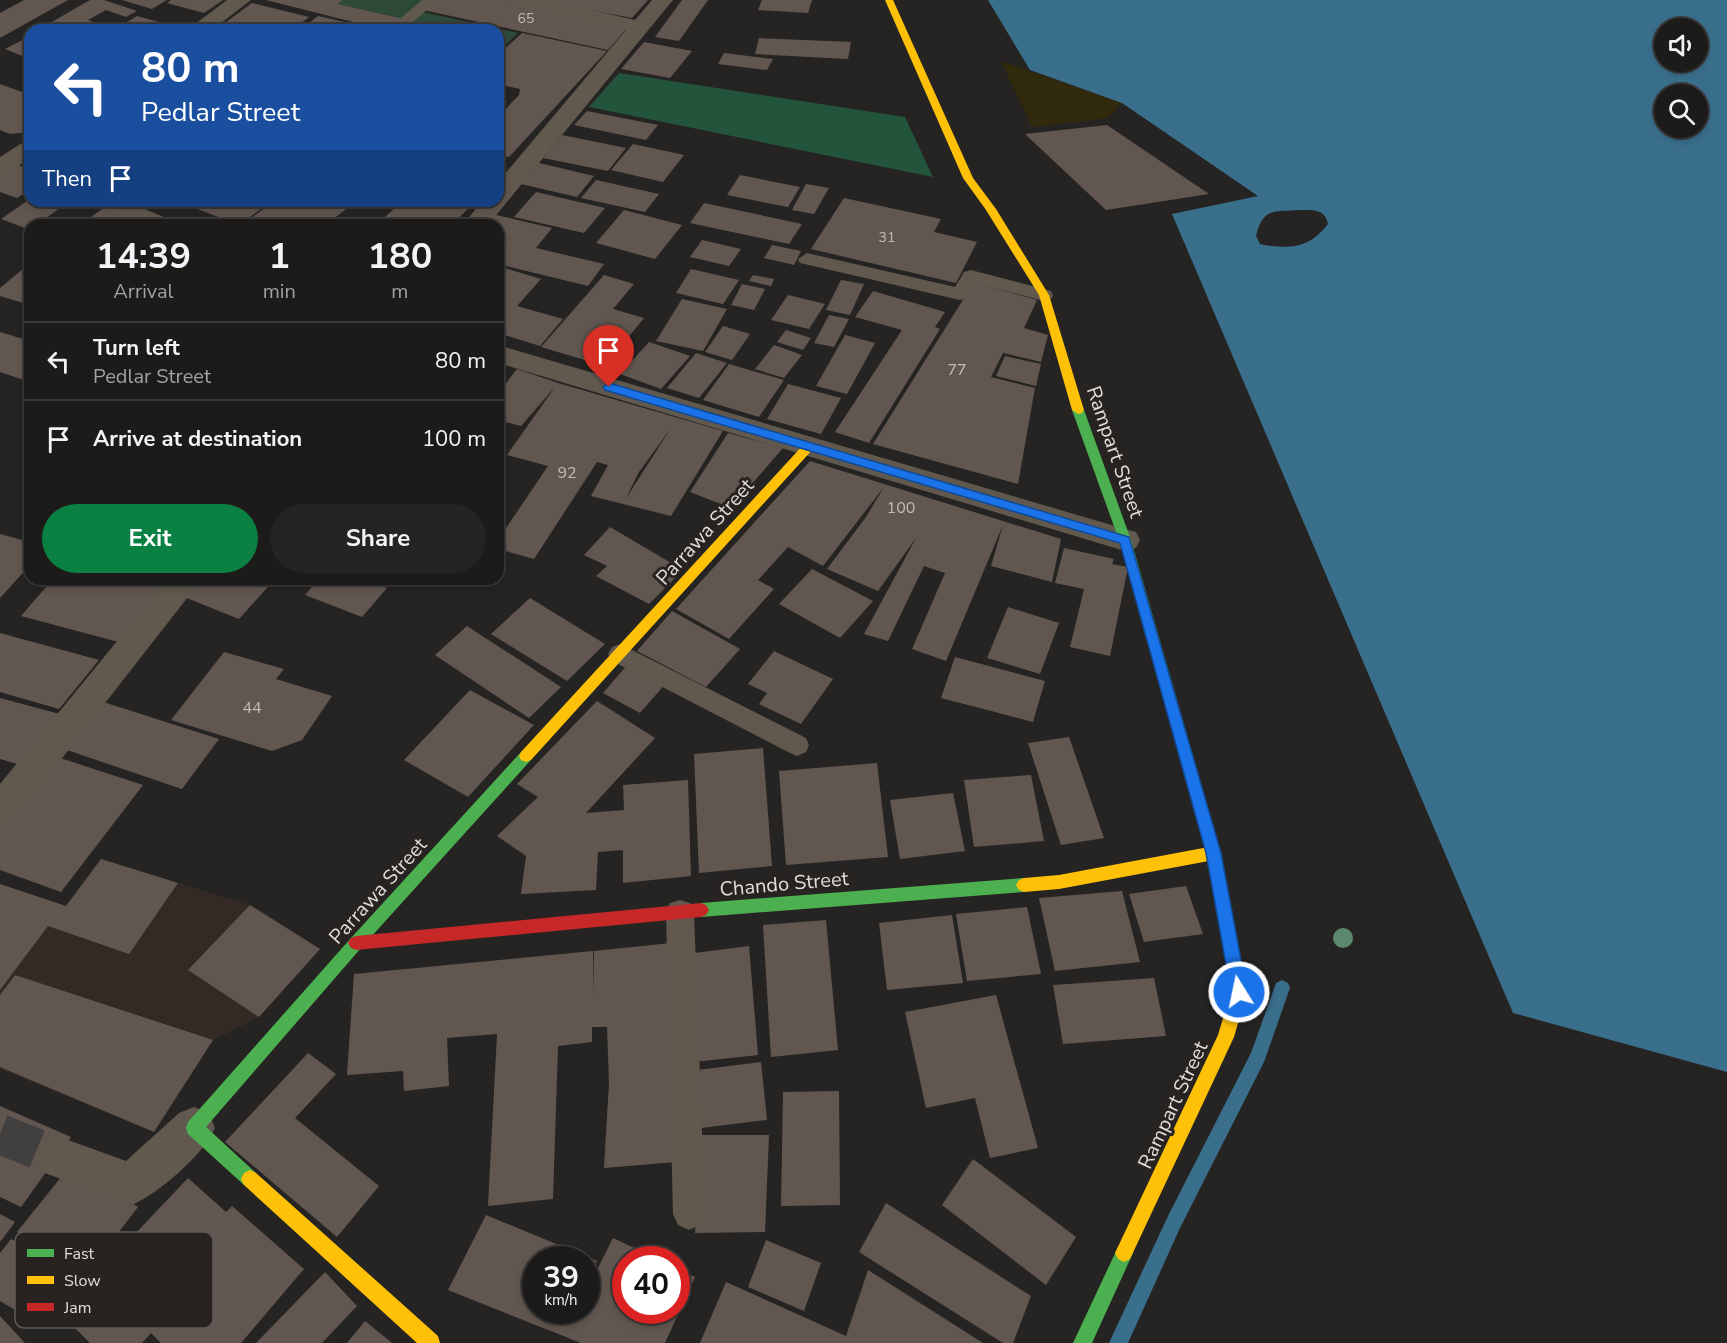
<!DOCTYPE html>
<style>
:root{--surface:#1c1b1a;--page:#252423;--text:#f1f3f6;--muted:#a0a1a2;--line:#3a3939;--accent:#0b8043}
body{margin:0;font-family:"Nunito Sans",sans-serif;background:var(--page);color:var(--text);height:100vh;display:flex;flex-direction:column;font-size:22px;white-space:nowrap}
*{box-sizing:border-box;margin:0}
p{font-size:20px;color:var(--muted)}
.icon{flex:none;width:33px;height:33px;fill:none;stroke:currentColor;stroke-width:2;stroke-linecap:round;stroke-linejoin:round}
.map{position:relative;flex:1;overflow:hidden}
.sheet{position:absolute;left:24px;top:219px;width:480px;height:366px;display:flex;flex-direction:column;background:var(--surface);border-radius:18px;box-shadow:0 3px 9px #0003,0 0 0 2px var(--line)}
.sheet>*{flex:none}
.hud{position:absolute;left:24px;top:24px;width:480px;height:183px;border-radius:18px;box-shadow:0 3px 9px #0003,0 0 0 2px var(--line);background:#1a4fa0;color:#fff;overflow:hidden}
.controls{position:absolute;left:1654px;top:18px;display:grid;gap:12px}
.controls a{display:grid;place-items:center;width:54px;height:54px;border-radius:50%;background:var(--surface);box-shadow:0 3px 9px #0003,0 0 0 2px var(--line);font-size:30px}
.speed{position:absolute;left:522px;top:1246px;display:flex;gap:12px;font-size:30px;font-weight:700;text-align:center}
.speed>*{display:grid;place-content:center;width:78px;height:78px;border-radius:50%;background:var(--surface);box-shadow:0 3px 9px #0003,0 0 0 2px var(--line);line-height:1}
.speed small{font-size:15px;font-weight:400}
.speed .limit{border:9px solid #d22;background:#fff;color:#111}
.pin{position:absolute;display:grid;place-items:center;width:51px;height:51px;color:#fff;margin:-62px -26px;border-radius:50% 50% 50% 0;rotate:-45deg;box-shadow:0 0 6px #0007}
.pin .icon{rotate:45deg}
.me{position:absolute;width:66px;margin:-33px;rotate:350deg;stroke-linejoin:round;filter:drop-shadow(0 0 4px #0008)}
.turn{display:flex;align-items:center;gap:21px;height:126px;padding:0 18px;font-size:27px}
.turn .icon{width:78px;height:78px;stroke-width:2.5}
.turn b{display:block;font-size:42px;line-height:51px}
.then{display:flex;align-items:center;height:57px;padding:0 18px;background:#0003;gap:12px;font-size:22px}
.eta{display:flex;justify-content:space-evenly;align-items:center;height:102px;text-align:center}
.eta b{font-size:36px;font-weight:700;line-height:42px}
.primary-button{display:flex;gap:12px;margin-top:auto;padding:12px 18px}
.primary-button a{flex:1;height:69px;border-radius:36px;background:var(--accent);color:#fff;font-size:24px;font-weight:700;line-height:69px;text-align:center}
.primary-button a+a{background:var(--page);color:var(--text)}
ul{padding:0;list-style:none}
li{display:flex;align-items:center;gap:18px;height:78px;padding:0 18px;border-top:2px solid var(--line)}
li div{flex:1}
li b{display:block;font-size:22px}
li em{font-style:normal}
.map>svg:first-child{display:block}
</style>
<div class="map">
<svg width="1727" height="1343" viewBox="0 0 1727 1343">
<rect width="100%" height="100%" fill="#262422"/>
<path fill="#332a25" d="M101,859L250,905L320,949L259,1017L213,1040L154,1132L0,1069V884L66,906Z"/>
<path fill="#2d4a39" d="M343,0H427L404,19L338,4Z
M423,12L518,33L498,52V30H402Z"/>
<path fill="#22553b" d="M619,73L905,117L933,177L589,107Z"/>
<path fill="#312a0d" d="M1001,61L1122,103L1108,118L1032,127Z"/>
<path fill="#3a6f8c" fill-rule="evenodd" d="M988,0H1727V1072L1513,1013L1172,214L1258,196L1122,103L1030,70ZM1665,28H1698V62H1665ZM1665,94H1698V128H1665ZM1301,210C1314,210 1325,209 1328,224C1310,248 1289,250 1260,244L1256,236C1263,207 1274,212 1301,210Z"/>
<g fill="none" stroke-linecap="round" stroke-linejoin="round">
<path fill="#3a6f8c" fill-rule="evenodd" d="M1282,980L1288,983L1290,988L1264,1062L1180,1228L1128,1343H1109L1168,1216L1251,1053L1276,983Z"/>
</g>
<path fill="#625750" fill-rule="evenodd" d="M24,0H68L0,38V13Z
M90,0H104L137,11L126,17L106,10L88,20L108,27L104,30H71L50,23Z
M122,0H167L152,9Z
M171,0H223L204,13L167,3Z
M266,0H343L338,4L404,19L392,30H343L353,22Z
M436,0H508L629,26L608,50L423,10Z
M549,0H648L632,18L547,2Z
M682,0H708L679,41L655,37Z
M762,0H812L808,13L758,10Z
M252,3L309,17L292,30L218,28Z
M137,16L174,26L168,30H114Z
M318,16L349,23L341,30H300Z
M522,33L607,51L509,157L498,155V117L519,95L520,89L498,84V55Z
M30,36V59L5,49Z
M759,38L851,42L848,59L755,54Z
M644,42L692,51L670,78L621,69Z
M724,53L773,59L767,70L718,64Z
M0,84L30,95V132L10,134L0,130Z
M587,111L658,125L646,140L574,125Z
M1107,125L1209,194L1106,210L1025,134Z
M562,135L626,148L608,171L543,158Z
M633,144L684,155L663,182L611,170Z
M14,163L30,170V190L17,198L0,192V171Z
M539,163L594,176L577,197L521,184Z
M740,175L800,187L788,207L727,195Z
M596,180L659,194L645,212L581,198Z
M806,184L829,188L814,214L792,210Z
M536,192L605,208L584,233L514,217Z
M844,198L941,219L934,232L977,242L956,283L811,249Z
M30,199V201H70L36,225H30V230L1,219Z
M177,201H272L239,225Z
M275,201H357L325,225H241Z
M402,201L426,206L430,201H440L468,209L451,225H402L382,220Z
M704,203L802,224L789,244L690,223Z
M104,208L140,222L135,225H79Z
M624,210L682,225L655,259L596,243Z
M492,214L552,228L536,248L604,264L588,286L498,264V225H482Z
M702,240L741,249L729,266L690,257Z
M772,245L801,251L794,265L764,258Z
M30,263V305L0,296V288Z
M498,266L541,279L517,306L563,319L540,346L498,333Z
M691,269L739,280L723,304L676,293Z
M604,275L634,284L613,309L644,318L605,366L541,347Z
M753,275L774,279L771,286L749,281Z
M841,280L864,284L850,315L826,310Z
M974,282L1037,300L1024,328L1048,335L1041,362L1003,353L991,377L1035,388L1018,484L873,444Z
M742,284L765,289L754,310L731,305Z
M873,291L945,312L935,327L940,329L869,443L835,432L902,330L855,317Z
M788,295L825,304L809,329L771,320Z
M682,299L727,309L703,351L656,341Z
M829,315L849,319L834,347L814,343Z
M723,326L750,334L732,360L705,352Z
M786,330L811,338L803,350L777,342Z
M0,332L30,341V379L27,381L0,372Z
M845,335L875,343L847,394L816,386Z
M649,342L690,356L661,389L620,374Z
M774,345L802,355L784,378L755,369Z
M696,353L727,363L699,398L667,388Z
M1005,356L1041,364L1036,386L996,376Z
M729,364L784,380L759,417L703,400Z
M517,369L558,383L723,431L671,516L591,496L608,465L597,462L534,559L498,549V540L548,466L507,455L555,387L521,426L498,420V394ZM671,428L625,500L639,472Z
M788,384L841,398L821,434L767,419Z
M728,433L783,448L731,508L690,492Z
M810,461L1061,539L1052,582L991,566L1003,525L946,661L912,649L945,573L924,566L888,641L864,634L916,538L878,591L827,569L866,517L884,487L823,566L788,547L758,580L774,589L729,639L676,609Z
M610,527L683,570L649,604L596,576L607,566L584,555Z
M0,534L30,542V565L0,598Z
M1064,548L1114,559L1112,564L1128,567L1110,656L1070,647L1084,589L1055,583Z
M812,569L873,601L840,638L779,604Z
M53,579H155L171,583L122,643L21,616Z
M191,579H275L239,619L179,595Z
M319,579H363L387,588L362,617L305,595Z
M530,598L605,644L567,681L491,634Z
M1008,607L1059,623L1040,674L987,658Z
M672,611L740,649L706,687L637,651Z
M467,626L561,687L529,718L435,655Z
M0,633L99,660L59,709L0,692Z
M774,651L833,679L801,724L759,704L767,693L748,684Z
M224,652L284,669L276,679L332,696L302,740L272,751L171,720Z
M955,657L1045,681L1033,722L941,698Z
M629,663L667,682L640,713L603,693Z
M470,690L534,725L468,797L404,760Z
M0,698L67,716L28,767L0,759Z
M97,700L219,739L182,789L58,747Z
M597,701L655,738L586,813L624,810L623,785L688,780L691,876L623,883V850L598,852L596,890L521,894L526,856L497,836L538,797L517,784Z
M1069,737L1104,838L1061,845L1028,743Z
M763,748L772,866L699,873L694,754Z
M54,756L143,785L61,892L0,870V821Z
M877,763L888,857L786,865L779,771Z
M1031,775L1044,841L974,847L964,780Z
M953,793L965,851L900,859L890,800Z
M101,859L178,883L129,954L48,926L0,990V884L66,906Z
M1186,886L1203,934L1144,942L1129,894Z
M1122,891L1140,962L1055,971L1039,898Z
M250,905L320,949L259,1017L188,970Z
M1027,907L1041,974L967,981L956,914Z
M952,915L963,983L887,990L879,923Z
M826,920L838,1050L771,1057L763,925Z
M671,943L676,1162L604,1168L609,1083L607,1027H592V1042L558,1046L553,1199L488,1206L497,1034L447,1038L449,1086L404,1091L403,1071L347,1075L354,974L593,951V997L594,951Z
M749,946L758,1055L694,1062L687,954Z
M15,975L213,1040L154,1132L0,1067V995Z
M1154,978L1166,1036L1063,1044L1053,985Z
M996,995L1038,1148L990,1158L975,1098L926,1108L905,1012Z
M308,1053L336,1074L295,1118L379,1186L337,1237L225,1142Z
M761,1062L767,1120L701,1128L697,1070Z
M839,1091L840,1205L781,1206L783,1092Z
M0,1106L71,1137L21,1207L0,1197Z
M702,1135H769L765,1232L695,1233Z
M973,1159L1076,1237L1046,1285L942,1205Z
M70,1166L138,1207L86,1275L17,1232Z
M188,1178L226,1212L232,1206L304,1269L241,1343H161L151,1333L142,1343H90L60,1313Z
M886,1203L1031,1296L1013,1343H1003L859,1252Z
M0,1214L15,1222L0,1242Z
M486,1215L597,1261L586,1286V1260H536V1311H576L571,1325L577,1311H586V1292L613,1238L660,1260H626V1311H676V1268L695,1277L665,1343H581L448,1290Z
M11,1239L77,1276L41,1325L0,1301V1253Z
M766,1240L821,1263L804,1311L748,1287Z
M868,1270L983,1343H700L726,1282L846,1336Z
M325,1272L357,1306L322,1343H256Z
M0,1316L25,1343H0Z
M365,1321L392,1343H347Z"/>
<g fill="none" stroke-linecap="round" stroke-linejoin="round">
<path stroke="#42403e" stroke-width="40" stroke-dasharray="40 20" stroke-linecap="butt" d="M0,1134L57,1157"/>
<path fill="#61584e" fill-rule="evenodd" d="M422,0H438L404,30H387Z
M807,253L955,287L964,272L971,270L1051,291L1053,295L1051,299L1044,301L976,283L967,298L960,300L800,263L798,259Z
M620,644L806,738L809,745L806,752L797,756L788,752L612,661L608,654L612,647Z
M680,900L690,903L694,912L705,1214L700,1225L689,1230L678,1225L673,1214L666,912L670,903Z"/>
<path fill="#61584e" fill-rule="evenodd" d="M227,0H251L212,30H187Z
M509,0H547L635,20L652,0H673L488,225H463L482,201H498V182L626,30L512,4Z
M30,141V158L8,173L0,175V157L22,143Z
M92,201H125L171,220L174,225H141L95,206Z
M498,345L1125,529L1136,532L1140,540L1136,548L1125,551L498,363Z
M168,579H202L13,821L0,825V784Z
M194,1107L209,1113L215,1128C204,1154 158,1194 132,1205L42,1172L36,1157L42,1142L57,1136L126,1161L179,1113Z"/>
<path fill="#4caf50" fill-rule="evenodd" d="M1078,406L1084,410L1131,540L1221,853L1245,981L1243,986L1237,989L1231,986L1229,981L1207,853L1119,540L1072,410Z
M526,750L531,752L533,756L531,760L361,948L206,1127L256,1173L259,1179L256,1185L250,1188L244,1185L188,1134L186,1128L188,1122L351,938L521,752Z
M1024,878L1029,880L1032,885L1029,890L1024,892L701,917L696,915L693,910L696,905L701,903Z
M1124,1244L1130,1247L1133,1253L1092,1343H1073L1118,1247Z"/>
<path fill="#ffc107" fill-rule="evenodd" d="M885,0H893L973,178L996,209L1049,295L1084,410L1082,413L1078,414L1072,410L1039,295L986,210L963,178Z
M809,442L813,443L815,446L813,449L531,760L526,762L521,760L519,756L521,752L805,443Z
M1214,846L1219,848L1221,853L1219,858L1214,860L1059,889L1024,892L1019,890L1016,885L1019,880L1024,878L1059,875Z
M1237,973L1243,976L1247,992L1234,1037L1130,1259L1124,1262L1118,1259L1115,1253L1218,1035L1231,992L1229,981L1231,976Z
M250,1170L256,1173L438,1336L440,1343H417L244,1185L241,1179L244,1173Z"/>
<path fill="#c62828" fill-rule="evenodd" d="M701,903L706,905L709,910L706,915L701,917L356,950L351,948L348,943L351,938L356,936Z"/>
</g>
<circle fill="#5a896d" cx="1343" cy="938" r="10"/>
<path fill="#1a73e8" stroke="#114b97" stroke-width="1.5" d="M609,383L1129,537L1221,853L1247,992L1245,998L1239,1000L1233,998L1231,992L1206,853L1120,543L605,390L603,387Z"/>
<g text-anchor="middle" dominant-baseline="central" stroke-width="6" stroke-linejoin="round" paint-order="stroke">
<g font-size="14" fill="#c0bcb8">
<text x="526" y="18">65</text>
<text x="887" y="237">31</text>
</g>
<g font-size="16" fill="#c0bcb8">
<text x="957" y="370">77</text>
<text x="567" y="473">92</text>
<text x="901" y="508">100</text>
<text x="252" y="708">44</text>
</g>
<g font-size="20" fill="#e0dddb" stroke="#282320">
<text transform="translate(1115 452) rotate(71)">Rampart Street</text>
<text transform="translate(705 532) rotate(-48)">Parrawa Street</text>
<text transform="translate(784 884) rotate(-5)">Chando Street</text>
<text transform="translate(378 891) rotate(-48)">Parrawa Street</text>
<text transform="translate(1173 1105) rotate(-65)">Rampart Street</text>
</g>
</g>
<rect x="15" y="1232" width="198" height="96" rx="9" fill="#282320" stroke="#5f5b58" stroke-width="1.5"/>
<rect x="27" y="1249" width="27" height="8" fill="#4caf50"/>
<rect x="27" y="1276" width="27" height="8" fill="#ffc107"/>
<rect x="27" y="1303" width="27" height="8" fill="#c62828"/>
<g font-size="16" fill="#e0dddb">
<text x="64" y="1259">Fast</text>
<text x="64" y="1286">Slow</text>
<text x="64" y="1313">Jam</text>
</g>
</svg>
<div class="controls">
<a><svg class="icon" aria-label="sound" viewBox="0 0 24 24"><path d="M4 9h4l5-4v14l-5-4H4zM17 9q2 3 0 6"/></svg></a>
<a><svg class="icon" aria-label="search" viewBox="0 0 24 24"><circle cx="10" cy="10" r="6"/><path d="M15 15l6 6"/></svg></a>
</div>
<div class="speed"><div>39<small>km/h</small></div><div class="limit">40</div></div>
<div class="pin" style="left:609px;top:387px;background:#d93025"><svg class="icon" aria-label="arrive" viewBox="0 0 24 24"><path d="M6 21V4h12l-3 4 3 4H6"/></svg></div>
<svg class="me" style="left:1239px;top:992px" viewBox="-20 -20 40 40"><circle r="17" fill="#1a73e8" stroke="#fff" stroke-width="3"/><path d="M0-11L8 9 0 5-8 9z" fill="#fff"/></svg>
<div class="hud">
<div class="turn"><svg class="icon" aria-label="left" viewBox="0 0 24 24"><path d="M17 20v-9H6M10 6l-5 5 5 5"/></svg><div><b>80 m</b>Pedlar Street</div></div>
<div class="then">Then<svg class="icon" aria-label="arrive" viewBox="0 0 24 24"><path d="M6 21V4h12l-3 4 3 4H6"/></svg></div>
</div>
<section class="sheet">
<div class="eta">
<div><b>14:39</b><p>Arrival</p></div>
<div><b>1</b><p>min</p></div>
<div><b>180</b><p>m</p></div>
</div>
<ul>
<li><svg class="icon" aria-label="left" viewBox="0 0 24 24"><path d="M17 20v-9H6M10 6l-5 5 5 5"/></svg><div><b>Turn left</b><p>Pedlar Street</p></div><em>80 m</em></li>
<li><svg class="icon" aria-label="arrive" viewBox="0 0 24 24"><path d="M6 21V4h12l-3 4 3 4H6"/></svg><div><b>Arrive at destination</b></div><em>100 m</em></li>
</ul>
<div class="primary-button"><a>Exit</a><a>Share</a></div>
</section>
</div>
